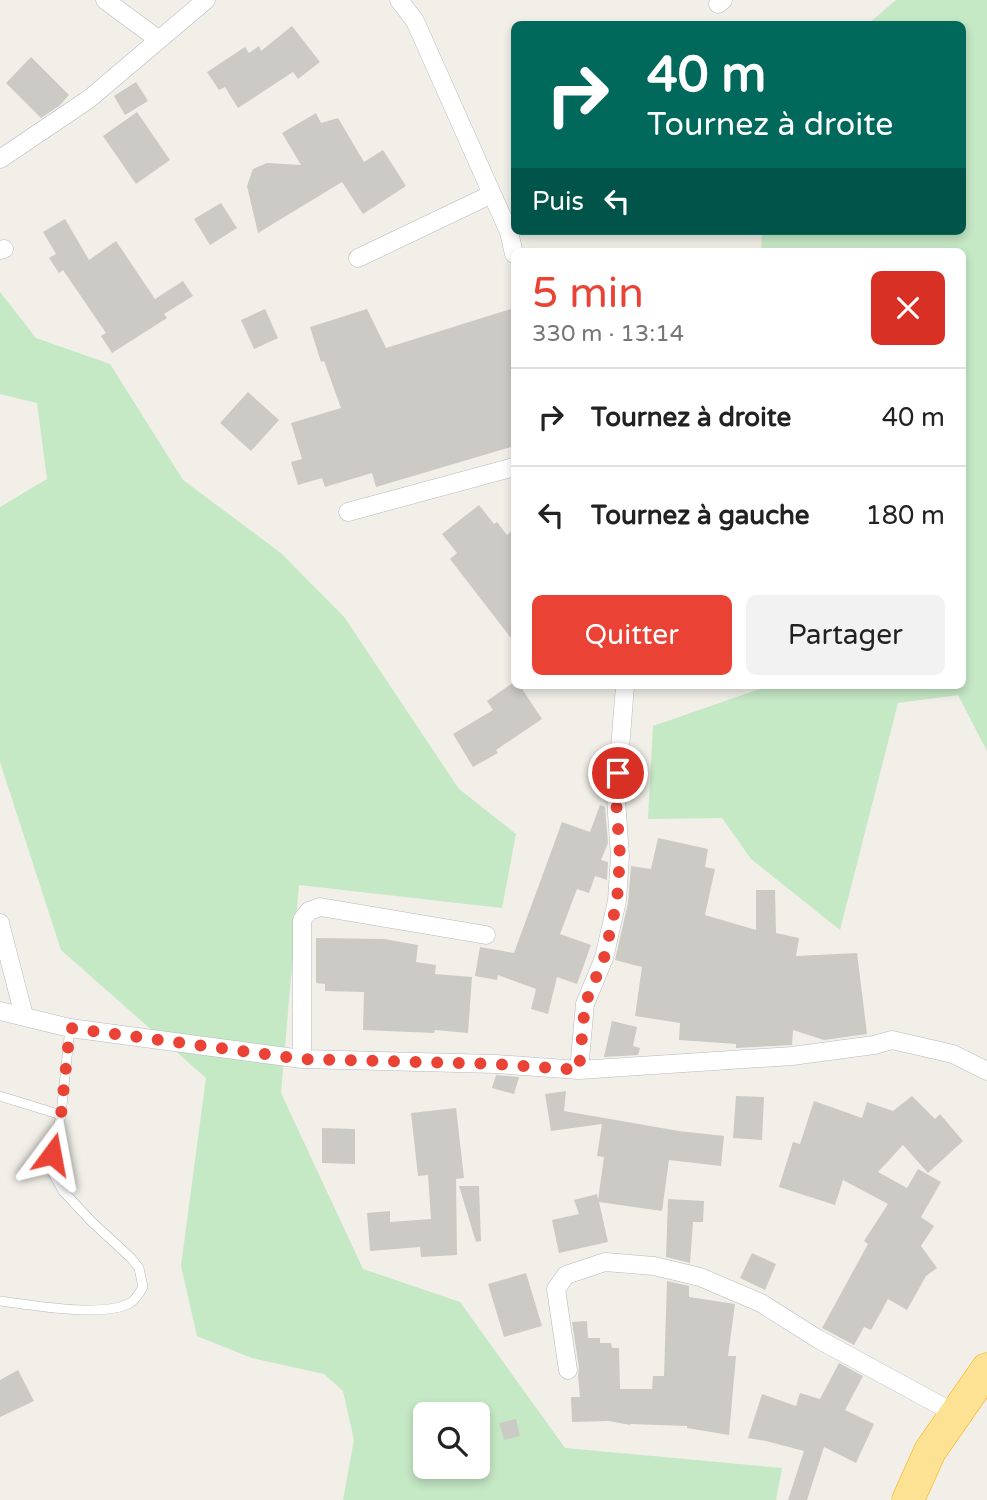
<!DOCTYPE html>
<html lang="fr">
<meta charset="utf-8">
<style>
:root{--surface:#fff;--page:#f2f2f2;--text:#222;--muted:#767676;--line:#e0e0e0;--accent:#ea4335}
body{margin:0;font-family:"Varela Round",sans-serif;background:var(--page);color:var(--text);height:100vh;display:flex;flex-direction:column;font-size:26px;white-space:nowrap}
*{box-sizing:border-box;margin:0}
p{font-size:23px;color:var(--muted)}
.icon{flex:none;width:38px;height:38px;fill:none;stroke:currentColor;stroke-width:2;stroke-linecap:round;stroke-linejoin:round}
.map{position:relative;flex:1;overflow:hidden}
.side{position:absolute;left:511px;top:248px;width:455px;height:441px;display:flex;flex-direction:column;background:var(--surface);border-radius:10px;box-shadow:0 4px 10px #0003}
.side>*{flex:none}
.top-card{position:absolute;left:511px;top:21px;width:455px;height:214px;border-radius:10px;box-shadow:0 4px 10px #0003;background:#00695c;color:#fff;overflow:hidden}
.buttons{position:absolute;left:413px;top:1402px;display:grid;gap:14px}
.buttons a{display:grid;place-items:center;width:77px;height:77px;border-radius:10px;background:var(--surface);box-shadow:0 4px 10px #0003;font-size:35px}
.pin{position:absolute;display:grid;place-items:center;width:60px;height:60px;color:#fff;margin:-30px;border:4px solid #fff;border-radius:50%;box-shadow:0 2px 7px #0007}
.me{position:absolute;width:77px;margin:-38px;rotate:13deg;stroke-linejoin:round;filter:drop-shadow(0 0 5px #0008)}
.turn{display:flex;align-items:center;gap:24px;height:147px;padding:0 21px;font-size:32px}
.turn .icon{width:91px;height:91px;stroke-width:2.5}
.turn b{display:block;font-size:49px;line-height:60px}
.then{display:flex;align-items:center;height:66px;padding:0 21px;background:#0003;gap:14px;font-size:26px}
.round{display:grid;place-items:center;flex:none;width:74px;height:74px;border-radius:10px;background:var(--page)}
.summary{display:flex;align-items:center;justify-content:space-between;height:119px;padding:0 21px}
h1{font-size:42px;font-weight:600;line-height:52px;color:var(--accent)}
.primary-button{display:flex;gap:14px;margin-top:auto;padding:14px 21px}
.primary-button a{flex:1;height:80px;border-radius:10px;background:var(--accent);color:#fff;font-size:28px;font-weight:600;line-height:80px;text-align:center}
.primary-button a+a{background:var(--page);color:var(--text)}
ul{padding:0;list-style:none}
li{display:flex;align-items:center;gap:21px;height:98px;padding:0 21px;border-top:2px solid var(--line)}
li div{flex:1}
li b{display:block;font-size:26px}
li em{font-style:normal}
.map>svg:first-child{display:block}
</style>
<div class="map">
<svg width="987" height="1500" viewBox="0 0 987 1500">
<rect width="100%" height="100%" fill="#f1efe8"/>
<path fill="#c5e8c5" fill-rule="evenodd" d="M896,0H987V751L958,695L898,703L840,930L751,859L722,818L648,819L653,726L768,686H962V252H761L762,231H962V24H868Z
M0,292L36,338L110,364L183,480L282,554L345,618L459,789L516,834L502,908L299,885L281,1093L363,1269L460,1302L565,1448L782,1468L776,1500H343L354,1440L343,1391L324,1374L252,1358L197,1336L181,1266L206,1078L61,950L0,762V507L47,479L37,403L0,394ZM425,1414H478V1466H425Z"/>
<path fill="#cccac5" d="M292,26L320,62L298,79L293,72L238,108L225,87L219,90L207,72L245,47L249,53L259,46L261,51Z
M31,57L69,95L59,106L41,118L6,83Z
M136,82L148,101L125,115L114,96Z
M137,112L170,160L136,184L103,136Z
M316,113L321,123L338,118L364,162L383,150L406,186L363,214L342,182L258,233L247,186L253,169L267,163L301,165L282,133Z
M221,203L237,228L210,245L194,219Z
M65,219L89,260L116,241L155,299L183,281L193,296L164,314L167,318L112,353L101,336L106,333L63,270L59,273L49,258L56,254L43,232Z
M265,309L278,338L254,349L241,320Z
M367,309L386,348L511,309L514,321V446L376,487L372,473L325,487L322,478L298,485L291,462L302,459L291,423L341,408L324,361L321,362L310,327Z
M248,392L279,420L251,451L220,423Z
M479,505L494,524L497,522L507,535L514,529V642L450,559L457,553L442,534Z
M514,682V686H520L542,719L496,750L498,753L473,767L453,734L493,710L487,701Z
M600,805L605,807L608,843L601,860L608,862L607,880L595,876L589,893L577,889L560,934L591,945L577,984L557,977L548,1014L531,1009L536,989L498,975L497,980L475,976L480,947L514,953L562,822L590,832Z
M658,838L708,849L705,867L715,869L705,915L756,930V890H775L776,933L799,938L796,956L857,953L867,1034L824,1040L793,1030L792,1045L736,1048V1044L679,1040L680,1023L635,1016L642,967L615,960L628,903L631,866L651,869Z
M316,938L384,939L418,945L416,962L436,965L435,974L472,977L468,1033L435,1030L434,1033L363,1030L364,992L325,991V984L316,983Z
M612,1021L637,1027L633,1046L640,1048L638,1055L604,1057Z
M496,1075L519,1077L514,1094L492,1088Z
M566,1091L564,1111L679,1131L724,1136L721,1166L669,1160L662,1211L599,1202L608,1242L559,1253L552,1220L579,1214L574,1200L597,1194L598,1200L604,1157L597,1156L602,1124L551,1131L545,1094Z
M736,1096L764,1097L762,1140L733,1138Z
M912,1096L935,1119L940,1114L963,1141L928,1173L903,1145L878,1172L907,1188L918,1169L941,1182L921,1217L934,1226L921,1246L937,1268L926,1276L907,1310L888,1299L871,1330L864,1327L854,1345L822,1328L868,1244L864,1241L888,1204L843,1180L835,1205L779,1187L793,1142L800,1144L814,1101L862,1118L867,1102L893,1111Z
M456,1108L464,1178L456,1179L457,1255L421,1257L420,1247L370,1251L367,1213L390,1211V1222L431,1219L428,1175L418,1176L411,1113Z
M322,1128L355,1129V1164L322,1163Z
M459,1186H479L481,1241L476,1242Z
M668,1199L704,1201L703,1222H693L690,1263L666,1257Z
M752,1253L776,1264L765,1290L740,1278Z
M526,1273L542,1326L504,1337L488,1284Z
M667,1281L689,1286V1297L735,1304L728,1356H736L729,1435L687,1428V1426L630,1424V1425L609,1421L572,1422L571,1397H580L578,1375L579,1368L572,1322L587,1321L588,1338H600V1343H611L612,1348H619L620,1389H652L653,1376H664Z
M839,1363L863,1376L845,1410L874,1424L856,1463L824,1447L807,1500H788L804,1451L766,1441L748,1438L762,1394L796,1406L800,1393L820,1399Z
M18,1370L34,1401L0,1417V1380Z
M516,1419L520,1436L504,1440L499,1423Z"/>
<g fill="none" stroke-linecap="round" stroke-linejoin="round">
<g stroke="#b5b8bc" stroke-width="10">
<path id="lane" d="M0,1096L61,1115
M0,1301C31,1305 104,1318 130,1303C136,1300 140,1292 143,1287L139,1268L131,1258L91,1221L63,1191L53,1173L52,1154L61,1115L70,1028"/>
</g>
<g stroke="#b5b8bc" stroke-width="19">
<path id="street" d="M105,0L159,40
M399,0L415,21L509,232L514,254
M718,4L723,0
M0,159L89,99L206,0
M0,250L4,249
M358,258L492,194
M348,512L514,467
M0,923L24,1016
M0,1011L70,1028L302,1059L496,1064L579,1070L792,1056L874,1045L892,1040L953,1054L987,1071
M302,1059V920L309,911L320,907L486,935
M579,1070L585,1004L604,958L617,901L620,856L616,799L625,686
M568,1370L556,1289L566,1275L605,1262L654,1266L700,1277L761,1303L818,1339L956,1414"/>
</g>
<g stroke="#f9ab00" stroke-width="33">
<path id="highway" d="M908,1500L930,1451L987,1369"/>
</g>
<use href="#lane" stroke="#fff" stroke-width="9"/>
<use href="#street" stroke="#fff" stroke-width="18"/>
<use href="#highway" stroke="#fde293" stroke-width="32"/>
</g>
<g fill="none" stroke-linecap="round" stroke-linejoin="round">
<path stroke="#ea4335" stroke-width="12" stroke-dasharray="0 21.6" d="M52,1154L61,1115L70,1028L302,1059L496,1064L579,1070L585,1004L604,958L617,901L620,856L616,799L618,773"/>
</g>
</svg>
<div class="buttons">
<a><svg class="icon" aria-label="search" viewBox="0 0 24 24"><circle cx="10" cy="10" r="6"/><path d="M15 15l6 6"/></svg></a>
</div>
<div class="pin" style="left:618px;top:773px;background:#d93025"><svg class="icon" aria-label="arrive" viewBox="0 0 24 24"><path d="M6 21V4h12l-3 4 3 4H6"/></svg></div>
<svg class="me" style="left:52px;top:1154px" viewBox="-20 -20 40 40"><path d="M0-17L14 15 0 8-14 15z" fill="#ea4335" stroke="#fff" stroke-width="4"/></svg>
<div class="top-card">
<div class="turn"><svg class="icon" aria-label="right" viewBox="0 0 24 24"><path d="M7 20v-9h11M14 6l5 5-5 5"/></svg><div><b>40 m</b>Tournez à droite</div></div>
<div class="then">Puis<svg class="icon" aria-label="left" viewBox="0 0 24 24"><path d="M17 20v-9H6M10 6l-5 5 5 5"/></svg></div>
</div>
<section class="side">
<div class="summary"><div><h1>5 min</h1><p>330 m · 13:14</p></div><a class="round" style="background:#d93025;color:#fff"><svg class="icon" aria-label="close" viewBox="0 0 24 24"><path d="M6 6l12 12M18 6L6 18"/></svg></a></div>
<ul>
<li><svg class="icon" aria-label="right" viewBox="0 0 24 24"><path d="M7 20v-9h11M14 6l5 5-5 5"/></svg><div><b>Tournez à droite</b></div><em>40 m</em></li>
<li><svg class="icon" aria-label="left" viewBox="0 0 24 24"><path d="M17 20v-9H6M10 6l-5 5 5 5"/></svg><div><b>Tournez à gauche</b></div><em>180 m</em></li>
</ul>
<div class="primary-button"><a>Quitter</a><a>Partager</a></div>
</section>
</div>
